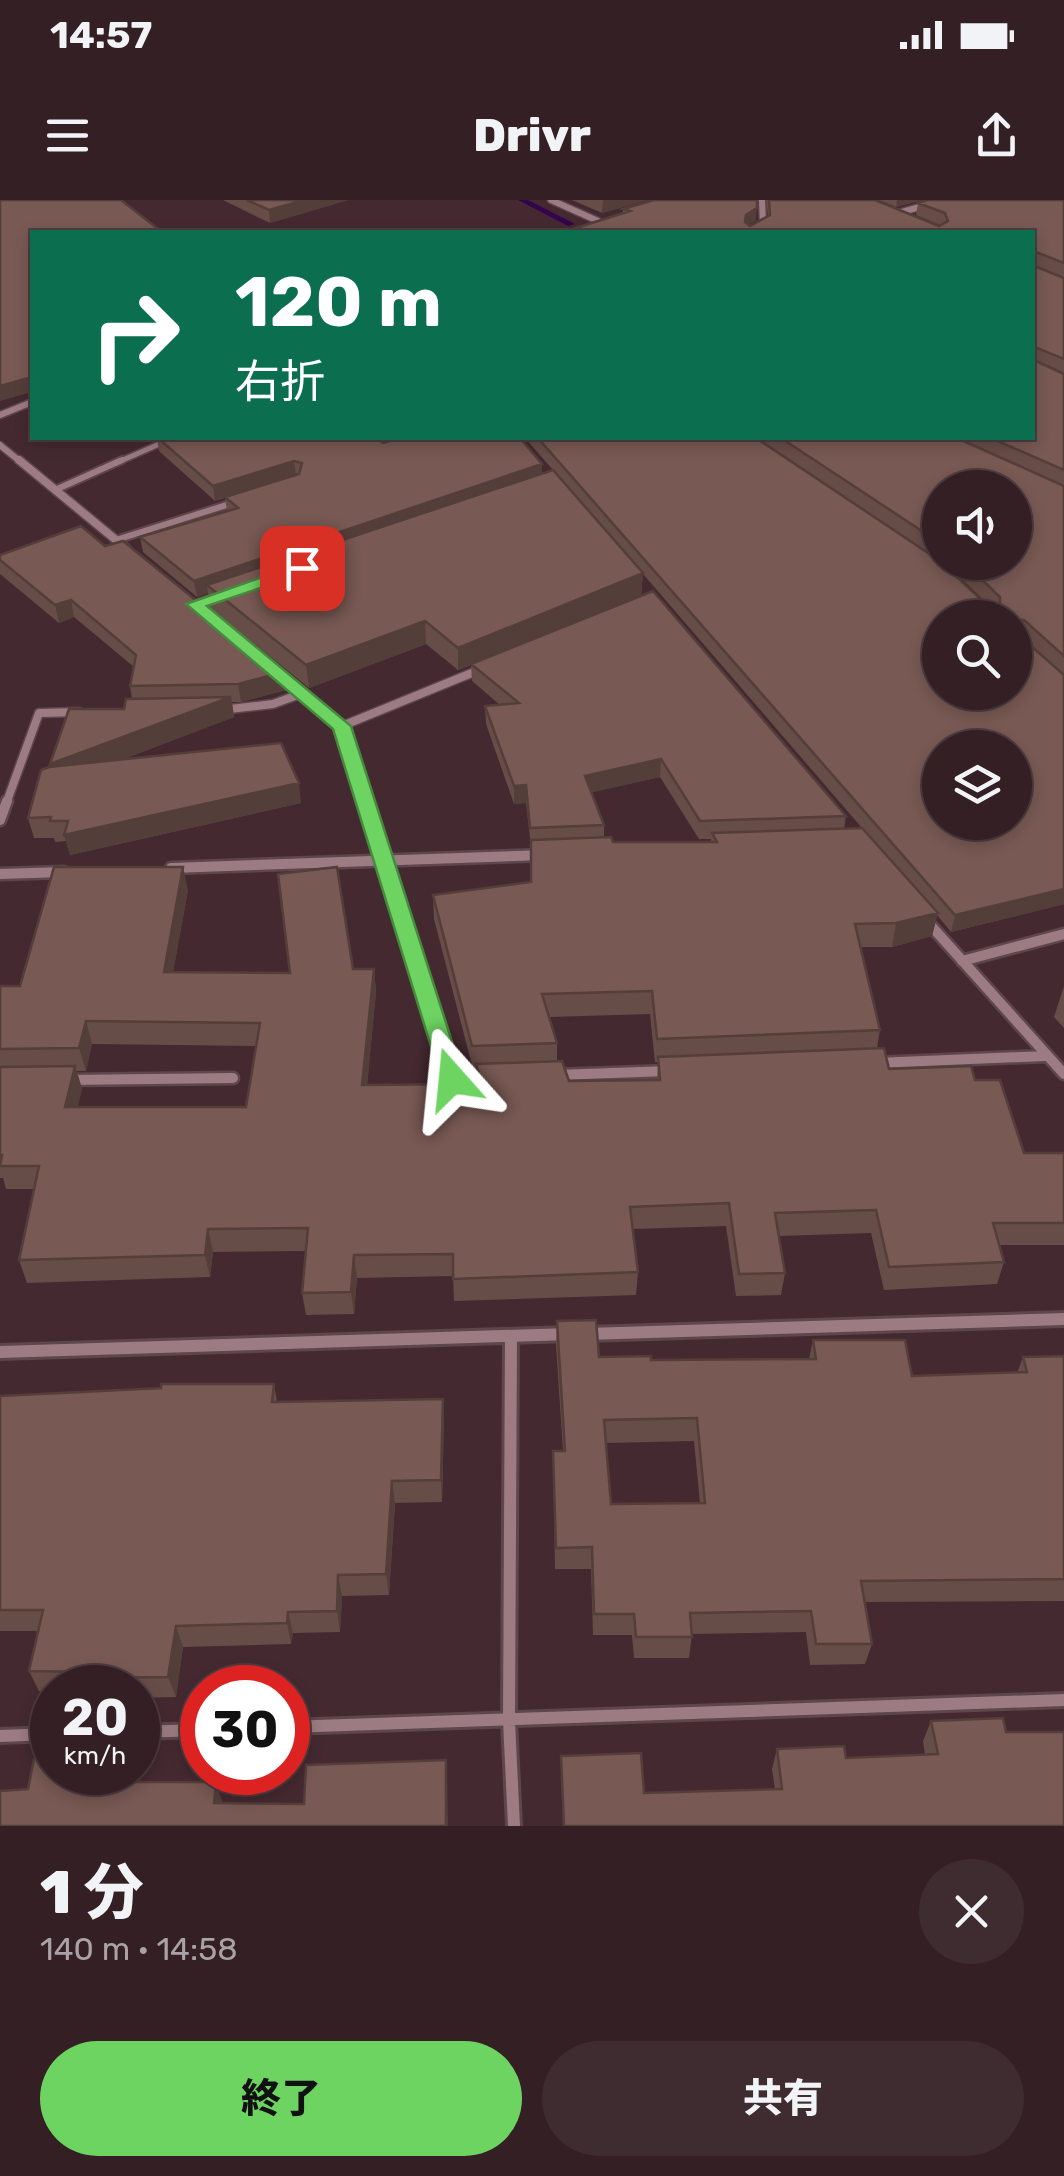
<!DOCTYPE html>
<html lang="ja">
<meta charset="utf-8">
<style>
:root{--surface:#331f24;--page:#3e2c31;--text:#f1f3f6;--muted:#a9a2a6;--line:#4e3d41;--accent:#6dd361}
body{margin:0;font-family:Rubik,"Noto Sans JP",sans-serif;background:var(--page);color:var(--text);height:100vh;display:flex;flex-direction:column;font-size:38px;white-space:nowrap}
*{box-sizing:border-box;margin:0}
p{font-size:32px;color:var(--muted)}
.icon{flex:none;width:55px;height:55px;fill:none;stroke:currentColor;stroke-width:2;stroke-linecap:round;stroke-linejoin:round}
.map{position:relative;height:1626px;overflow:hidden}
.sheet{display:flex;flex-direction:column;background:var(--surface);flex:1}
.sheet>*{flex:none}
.banner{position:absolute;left:30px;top:30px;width:1005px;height:210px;border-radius:0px;box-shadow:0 5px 15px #0003,0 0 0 2px var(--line);background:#0b6e4f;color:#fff;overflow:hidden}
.controls{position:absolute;left:922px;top:270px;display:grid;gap:20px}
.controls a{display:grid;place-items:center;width:110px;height:110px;border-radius:50%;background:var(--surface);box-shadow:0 5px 15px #0003,0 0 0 2px var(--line);font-size:50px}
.speed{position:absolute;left:30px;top:1465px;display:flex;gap:20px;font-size:50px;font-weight:700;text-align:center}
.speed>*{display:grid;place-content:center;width:130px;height:130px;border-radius:50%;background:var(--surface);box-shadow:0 5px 15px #0003,0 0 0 2px var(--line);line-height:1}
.speed small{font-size:25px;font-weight:400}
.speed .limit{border:15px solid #d22;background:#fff;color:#111}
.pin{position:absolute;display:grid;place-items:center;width:85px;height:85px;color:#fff;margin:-42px;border-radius:20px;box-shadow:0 5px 15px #0006}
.me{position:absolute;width:110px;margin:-55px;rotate:342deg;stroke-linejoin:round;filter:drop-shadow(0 0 8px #0008)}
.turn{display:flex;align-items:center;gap:35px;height:210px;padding:0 40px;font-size:45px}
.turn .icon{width:130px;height:130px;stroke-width:2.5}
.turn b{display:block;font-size:70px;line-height:85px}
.round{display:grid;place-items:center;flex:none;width:105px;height:105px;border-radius:52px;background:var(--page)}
.overview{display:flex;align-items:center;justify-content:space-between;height:170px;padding:0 40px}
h1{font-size:60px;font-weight:800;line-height:75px}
.cta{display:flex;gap:20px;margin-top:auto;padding:20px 40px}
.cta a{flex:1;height:115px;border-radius:60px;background:var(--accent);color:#111;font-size:40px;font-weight:800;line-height:115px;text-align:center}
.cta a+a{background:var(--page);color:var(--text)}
.status{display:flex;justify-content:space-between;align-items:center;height:70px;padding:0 50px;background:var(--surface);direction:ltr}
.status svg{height:28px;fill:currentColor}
header{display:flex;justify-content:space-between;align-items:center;height:130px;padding:0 40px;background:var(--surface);font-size:45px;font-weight:800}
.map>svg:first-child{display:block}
</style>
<div class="status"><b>14:57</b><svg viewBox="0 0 49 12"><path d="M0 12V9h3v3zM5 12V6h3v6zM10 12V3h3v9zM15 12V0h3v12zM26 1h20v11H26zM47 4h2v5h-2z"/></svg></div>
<header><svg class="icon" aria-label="menu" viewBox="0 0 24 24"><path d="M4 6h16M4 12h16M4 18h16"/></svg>Drivr<svg class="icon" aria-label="share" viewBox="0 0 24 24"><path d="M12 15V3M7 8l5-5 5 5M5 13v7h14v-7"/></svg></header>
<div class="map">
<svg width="1064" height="1626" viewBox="0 0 1064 1626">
<rect width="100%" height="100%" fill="#442930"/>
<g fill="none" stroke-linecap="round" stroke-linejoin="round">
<path fill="#34044e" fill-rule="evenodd" d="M518,0H528L575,24L568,26Z"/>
<g stroke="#5d464c" stroke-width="8">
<path id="lane-far1" d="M116,263L173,238"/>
</g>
<g stroke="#5d464c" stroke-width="10">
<path id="lane" d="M55,290L122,260
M116,340L236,302"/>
</g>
<g stroke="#5d464c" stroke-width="9">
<path id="street-far3" d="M551,0L598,21
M895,14L944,0
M750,32L763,24L762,0
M0,215L32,202
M0,245L22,263"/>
</g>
<g stroke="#5d464c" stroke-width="11">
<path id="street-far2" d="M19,260L127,349
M195,405L222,395
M276,471L342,526L366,604
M221,510L273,504L303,493
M342,526L484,468
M6,604L39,513L79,512"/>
</g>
<g stroke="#5d464c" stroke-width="15">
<path id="street-far1" d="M366,601L452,879L489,878
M0,620L7,601
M171,668L544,655
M0,674L64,672
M925,719L1064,874
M962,761L1064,734
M876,863L1045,856
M556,875L669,871
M66,880L233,878"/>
</g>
<g stroke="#5d464c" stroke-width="18">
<path id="street" d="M586,1134L1064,1119
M511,1136L509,1521L514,1626
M0,1152L569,1134
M288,1527L1064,1500
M138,1532L202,1530
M0,1536L52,1534"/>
</g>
<use href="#lane-far1" stroke="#9c7b82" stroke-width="5"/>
<use href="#lane" stroke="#9c7b82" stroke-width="6"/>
<use href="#street-far3" stroke="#9c7b82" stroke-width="6"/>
<use href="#street-far2" stroke="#9c7b82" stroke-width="8"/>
<use href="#street-far1" stroke="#9c7b82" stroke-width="10"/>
<use href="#street" stroke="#9c7b82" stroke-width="12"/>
</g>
<path fill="#674d47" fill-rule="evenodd" d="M223,0H348L270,23Z
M572,0H648L602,13Z
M766,0H875L939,26L940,25L916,15L918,3L1064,0V704L951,732L937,715L932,736L892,747H861L880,830L877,848L889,869L975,880L1024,953H1064V1045H1000L1004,1062L997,1084L884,1090L871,1033L779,1036L785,1073L781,1095L736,1096L726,1026L633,1029L638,1072L636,1095L454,1101L453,1076L357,1078L354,1114L306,1115L302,1093L306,1051L213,1052L210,1077L27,1083L19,1060L34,989H6L3,978H0V786H20L188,690L173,772L290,773L374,769L376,792L367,885L477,884V869H473L434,719L433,695L531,682V646L526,603L514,604L486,524L485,506L500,505L472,481L471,465L458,470L426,444L309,488L210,408L208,393L197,397L143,352L140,337L227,311L225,298L215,301L159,251L157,239L149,242L144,238H520L542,273L553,270L525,238H756L990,408H992L944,362H1015L940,288V360L758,238H1032L563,32L623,13V9L756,20L749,25L750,26L768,16ZM643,374L862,628H844L846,616L641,395ZM1015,418V492H940ZM660,577L699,639H711V642H613L604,637V625L592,592ZM650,814L655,862H658L657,880L569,881L557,861V843L549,817ZM92,844L256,846L246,907H77L82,889L77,871H86Z
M879,0H922L896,7Z
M105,346L284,472L286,490L241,502H232L234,517L121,560L301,603L70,655L66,641L55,642L54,638H34L28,618L50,567L124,509L132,499L130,486L134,467L74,417L59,423L0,374V355Z
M1064,786V828L1054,817Z
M557,1121L599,1157L651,1160L809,1159L813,1140L912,1176L1017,1173L1023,1157L1064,1156V1401L865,1402L872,1444L865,1464L810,1465L806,1432L692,1434L689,1458H634L632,1435H593L591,1369H555L553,1251H563L556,1145ZM694,1241L700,1303L611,1304L606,1243Z
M274,1184L277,1202L443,1199L444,1221L442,1302L395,1303L389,1395L342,1396L340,1432L293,1433L291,1444L183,1447L176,1497L138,1498V1488H52V1491H39L29,1471L38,1431H0V1196Z
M931,1521L1006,1532L1064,1626H563L561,1556L644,1593L775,1589L772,1569L777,1549L846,1558L925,1555L923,1541Z"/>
<path fill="#543e3a" d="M304,0H348L270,23L269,10Z
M603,0H648L602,13Z
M897,0H922L896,7Z
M757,8L756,20L745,28L746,15Z
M32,177V192L0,201V186Z
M98,238H119L99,242Z
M376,238H407L381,245Z
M294,261L296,275L215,301L213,286Z
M542,264V279L207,385L208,393L197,397L194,381Z
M643,373L641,396L458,470V448Z
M71,400L74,417L59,423L55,405Z
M425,421L426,444L309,488L306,465Z
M284,472L286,490L241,502L238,484Z
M231,497L234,517L55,585L50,564Z
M661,559L660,577L585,594V576Z
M299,583L301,603L70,655L64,635Z
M526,585V603L514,604V586Z
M183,667L188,690L169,795L164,772Z
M1064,689V704L951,732L955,715Z
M938,713L932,736L892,747L896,723Z
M374,769L376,792L365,908L362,885Z
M86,821L92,844L86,871L79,848Z
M75,866L82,889L72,930L65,907Z
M208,1029L213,1052L210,1077L205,1055Z
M354,1055L357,1078L354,1114L351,1092Z
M443,1199L444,1221L442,1302L441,1280Z
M392,1281L395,1303L389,1395L386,1374Z
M338,1375L342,1396L340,1432L337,1411Z
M288,1412L293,1433L291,1444L287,1423Z
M176,1426L183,1447L176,1497L168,1477Z
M446,1560L447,1579L448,1626H446Z
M75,1572H84L87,1578L83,1601L73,1582Z
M216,1582L222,1601L220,1621L214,1603Z"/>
<path fill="#785953" stroke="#543e3a" stroke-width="2.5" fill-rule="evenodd" d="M0,0H121L162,32H32V177L0,186Z
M247,0H304L269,10Z
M654,0H757V8L746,15L745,22L750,26L770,15L769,0H875L939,26L948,21L945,13L918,3L927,0H1064V63L1036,52L1032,55V32H563L630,11L623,9Z
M1032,65L1064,78V159L1037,148L1032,149Z
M1032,159L1064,174V270L991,238H1032Z
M158,238H376L383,243L401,238H520L542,264L194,381L140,337L238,308L225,297L299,274L302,263L294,261L213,286Z
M538,238H756L940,361L990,408L1000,407V397L964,362H1015V288H940V343L781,238H957L1064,286V456L1024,420H1015V418H940V492H1015V432L1064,475V689L955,715ZM940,548H1015V622H940Z
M553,270L643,373L458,448L425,421L306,465L207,385Z
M81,326L105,346L123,341L284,472L238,484L130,486L136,455L71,400L55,405L0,360V355Z
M653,391L846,616L700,621L661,559L585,576L604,625L530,628L526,585L514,586L485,506L519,503L471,464Z
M231,497L50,564L69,509H124L126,499Z
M281,543L299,583L64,635L68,621H50L51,617L28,618L41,570L49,567Z
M862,628L938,713L896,723L855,724L880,830L657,839L652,791L542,794L557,843L472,846L433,695L531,682V640L611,637L613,642H717L712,633Z
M54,667H183L164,772L290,773L278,674L337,667L353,769H374L362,885L482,884L476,864L562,861L569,881L660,880L658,857L884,848L889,869L971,866L975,880H1000L1024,953H1064V1023H993L1004,1062L889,1067L876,1010L775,1013L785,1073L739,1074L729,1003L630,1007L638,1072L453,1079V1054L354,1055L351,1092L302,1093L308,1028L208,1029L205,1055L19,1060L39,966H0L2,955H0V867L75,866L65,907H246L260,823L86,821L79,848L0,849V786H20Z
M596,1120L599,1157L651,1156V1160L816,1159L813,1140H905L912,1176L1027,1172L1023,1157L1064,1156V1379L861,1381L872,1444H816L811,1411L690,1413L692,1437H636L634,1414H594L592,1347L556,1348L553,1251H565L557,1121ZM697,1218L705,1303L611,1304L604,1220Z
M161,1184H274L272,1202L443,1199L441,1280L392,1281L386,1374L338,1375L337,1411L288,1412L287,1423L176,1426L168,1477L81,1478L82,1472L29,1471L43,1410H0V1196L161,1188Z
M1003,1518L1006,1532H1064V1626H564L561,1556L641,1553L644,1593L782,1589L777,1549L844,1546L846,1558L938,1554L931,1521Z
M34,1559H52V1572H75L73,1582H216L214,1603L304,1604L306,1565L446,1560V1626H0V1591L28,1589Z"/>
<path fill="#6dd361" stroke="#47893f" stroke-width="2.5" d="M302,363L311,368L308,372L207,406L351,526L464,879L452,888L441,879L333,529L186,404Z"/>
</svg>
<div class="controls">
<a><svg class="icon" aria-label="sound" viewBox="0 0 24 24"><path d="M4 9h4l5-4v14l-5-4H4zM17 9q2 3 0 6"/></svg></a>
<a><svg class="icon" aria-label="search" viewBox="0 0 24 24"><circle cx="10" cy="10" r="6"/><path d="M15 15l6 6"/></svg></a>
<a><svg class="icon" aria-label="layers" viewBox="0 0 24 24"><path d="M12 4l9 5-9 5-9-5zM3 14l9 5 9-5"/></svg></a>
</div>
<div class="speed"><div>20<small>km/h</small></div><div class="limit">30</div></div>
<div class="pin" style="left:302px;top:368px;background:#d93025"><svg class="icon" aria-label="arrive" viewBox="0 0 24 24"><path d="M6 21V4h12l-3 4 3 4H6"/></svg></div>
<svg class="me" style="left:452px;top:879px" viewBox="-20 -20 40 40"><path d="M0-17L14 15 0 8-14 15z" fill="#6dd361" stroke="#fff" stroke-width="4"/></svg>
<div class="banner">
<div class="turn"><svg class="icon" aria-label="right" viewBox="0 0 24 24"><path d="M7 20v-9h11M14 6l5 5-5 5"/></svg><div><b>120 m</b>右折</div></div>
</div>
</div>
<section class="sheet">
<div class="overview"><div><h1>1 分</h1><p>140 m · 14:58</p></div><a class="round"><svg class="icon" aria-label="close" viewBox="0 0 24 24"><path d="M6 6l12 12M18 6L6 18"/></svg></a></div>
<div class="cta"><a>終了</a><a>共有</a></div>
</section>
